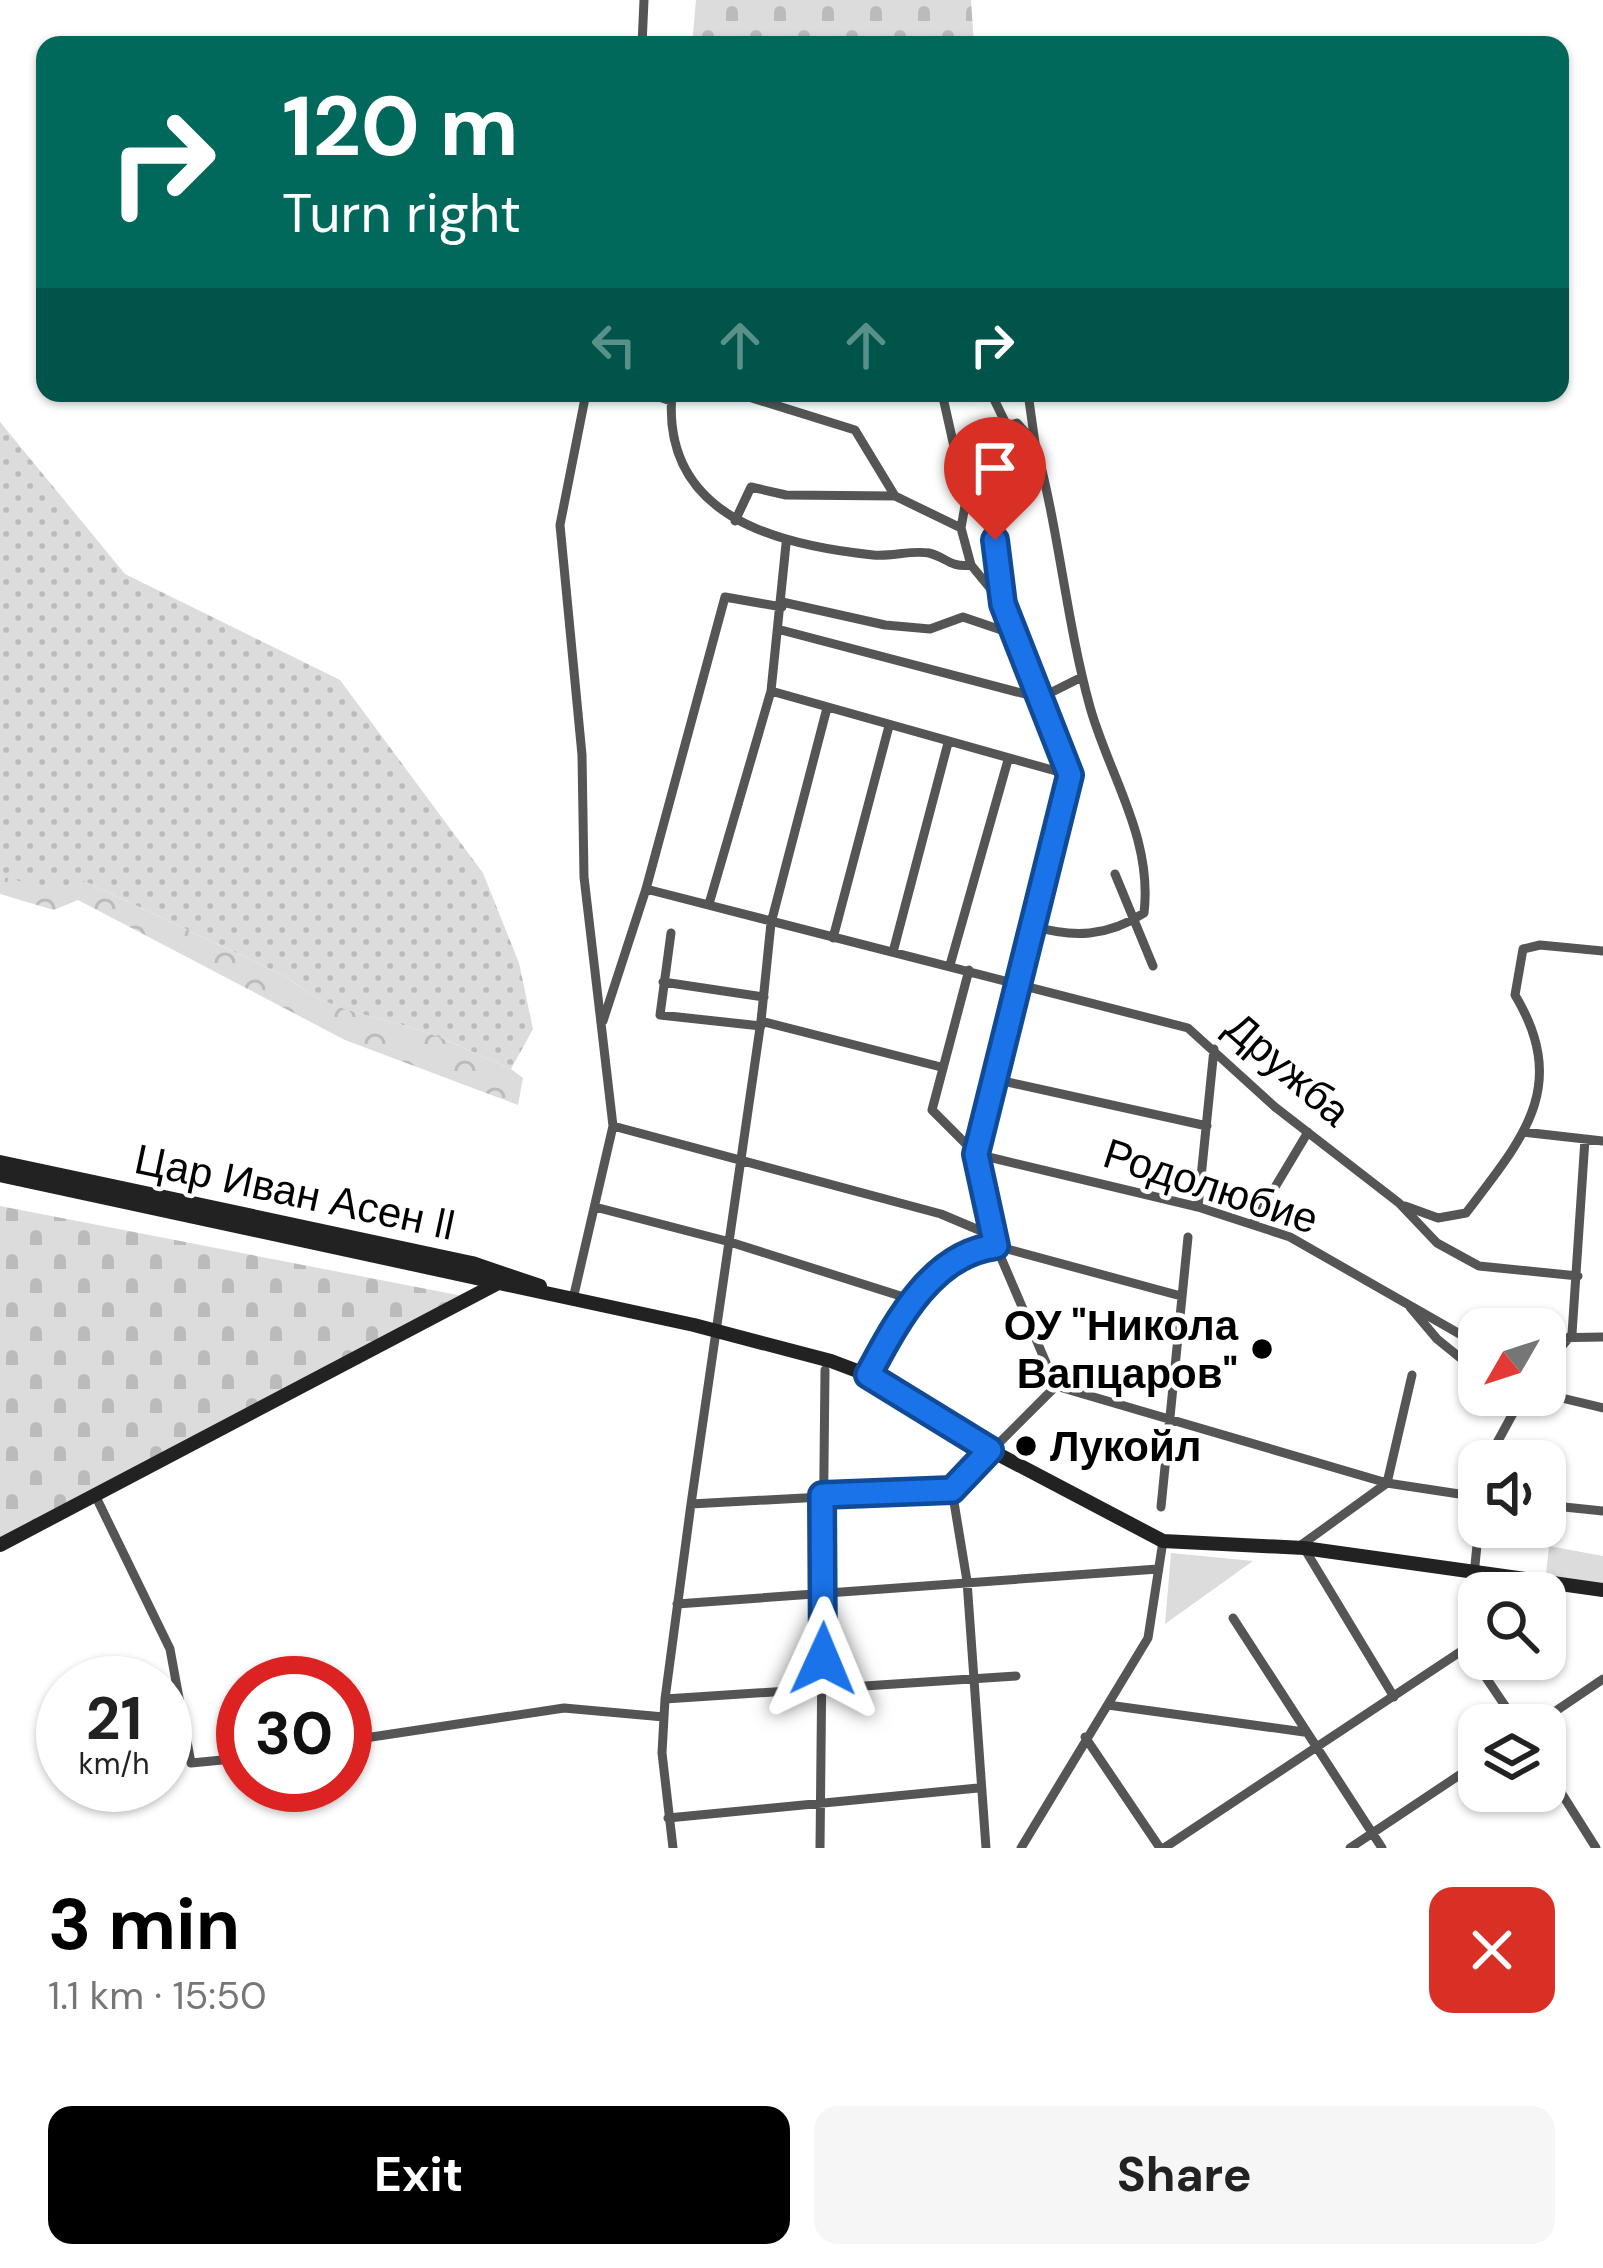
<!DOCTYPE html>
<meta charset="utf-8">
<style>
:root{--surface:#fff;--page:#f6f6f6;--text:#222;--muted:#767676;--accent:#000}
body{margin:0;font-family:"DM Sans",sans-serif;background:var(--page);color:var(--text);height:100vh;display:flex;flex-direction:column;font-size:45px;white-space:nowrap}
*{box-sizing:border-box;margin:0}
p{font-size:39px;color:var(--muted)}
.icon{flex:none;width:66px;height:66px;fill:none;stroke:currentColor;stroke-width:2;stroke-linecap:round;stroke-linejoin:round}
.map{position:relative;height:1848px;overflow:hidden}
.side{display:flex;flex-direction:column;background:var(--surface);flex:1}
.side>*{flex:none}
.guide{position:absolute;left:36px;top:36px;width:1533px;height:366px;border-radius:24px;box-shadow:0 3px 9px #0004;background:#00695c;color:#fff;overflow:hidden}
.needle{width:78px;rotate:231deg}
.fabs{position:absolute;left:1458px;top:1308px;display:grid;gap:24px}
.fabs a{display:grid;place-items:center;width:108px;height:108px;border-radius:24px;background:var(--surface);box-shadow:0 3px 9px #0004;font-size:60px}
.speed{position:absolute;left:36px;top:1656px;display:flex;gap:24px;font-size:60px;font-weight:700;text-align:center}
.speed>*{display:grid;place-content:center;width:156px;height:156px;border-radius:50%;background:var(--surface);box-shadow:0 3px 9px #0004;line-height:1}
.speed small{font-size:30px;font-weight:400}
.speed .limit{border:18px solid #d22;background:#fff;color:#111}
.pin{position:absolute;display:grid;place-items:center;width:102px;height:102px;color:#fff;margin:-123px -51px;border-radius:50% 50% 50% 0;rotate:-45deg;box-shadow:0 0 12px #0007}
.pin .icon{rotate:45deg}
.me{position:absolute;width:132px;margin:-66px;rotate:1deg;stroke-linejoin:round;filter:drop-shadow(0 0 9px #0008)}
.turn{display:flex;align-items:center;gap:42px;height:252px;padding:0 48px;font-size:54px}
.turn .icon{width:156px;height:156px;stroke-width:2.5}
.turn b{display:block;font-size:84px;line-height:102px}
.lanes{display:flex;align-items:center;height:114px;padding:0 48px;background:#0003;justify-content:center;gap:60px;direction:ltr}
.lanes .off{opacity:.35}
.round{display:grid;place-items:center;flex:none;width:126px;height:126px;border-radius:24px;background:var(--page)}
.headline{display:flex;align-items:center;justify-content:space-between;height:204px;padding:0 48px}
h1{font-size:72px;font-weight:700;line-height:90px;color:var(--accent)}
.button{display:flex;gap:24px;margin-top:auto;padding:24px 48px}
.button a{flex:1;height:138px;border-radius:24px;background:var(--accent);color:#fff;font-size:48px;font-weight:700;line-height:138px;text-align:center}
.button a+a{background:var(--page);color:var(--text)}
.map>svg:first-child{display:block}
</style>
<div class="map">
<svg width="1603" height="1848" viewBox="0 0 1603 1848">
<defs>
<pattern id="grass-dots" width="8" height="8" patternUnits="userSpaceOnUse" patternTransform="scale(3)"><rect width="8" height="8" fill="#dcdcdc"/><path d="M2 2h.1M6 6h.1" fill="none" stroke="#bbb" stroke-width="1.8" stroke-linecap="round"/></pattern>
<pattern id="forest-crowns" width="20" height="18" patternUnits="userSpaceOnUse" patternTransform="scale(3)"><rect width="20" height="18" fill="#dcdcdc"/><path d="M2 6a3 3 0 1 1 6 0M12 15a3 3 0 1 1 6 0" fill="none" stroke="#bbb"/></pattern>
<pattern id="cemetery-stones" width="16" height="16" patternUnits="userSpaceOnUse" patternTransform="scale(3)"><rect width="16" height="16" fill="#dcdcdc"/><path d="M2 7V4a2 2 0 0 1 4 0v3zM10 15v-3a2 2 0 0 1 4 0v3z" fill="#bbb"/></pattern>
</defs>
<rect width="100%" height="100%" fill="#fff"/>
<path fill="url(#grass-dots)" d="M0,422L125,574L340,680L483,873L519,963L533,1029L511,1069C480,1056 448,1039 416,1029C368,1014 327,1011 287,977L84,881L50,890L0,876Z"/>
<path fill="url(#forest-crowns)" d="M0,876L50,889L84,881L287,977C327,1011 368,1014 416,1029C448,1039 480,1056 511,1069L523,1078L518,1105L345,1040L78,900L54,910L0,894Z"/>
<path fill="url(#cemetery-stones)" d="M696,0H971L974,45H692Z
M0,1206L473,1298L0,1537Z"/>
<path fill="#dcdcdc" d="M1549,1546L1603,1556V1590L1545,1583Z
M1171,1553L1253,1561L1165,1624Z"/>
<g fill="none" stroke-linecap="round" stroke-linejoin="round">
<path stroke="#555" stroke-width="9" d="M642,45L644,0
M647,393L671,401
M672,393C661,516 776,545 873,555C891,557 911,550 929,553C946,557 950,568 971,565
M736,393L855,430L895,496L961,528
M942,393L966,500L961,528L971,565L1003,604L1070,775L976,1154L996,1246L1056,1386
M991,393L1007,426C980,500 1000,529 1003,601
M1028,393L1035,443
M1007,426L1017,423L1035,443C1059,530 1066,620 1090,707C1109,775 1153,838 1144,913C1107,937 1073,938 1033,926
M735,521L751,487L786,495L895,496
M782,602L885,625L930,629L963,617L1016,635
M781,630L1040,698L1082,677
M771,691L1070,775
M1115,874L1153,966
M646,889L1188,1028L1275,1107L1399,1203L1437,1243L1479,1266L1578,1276
M709,904L771,691L786,544
M671,933L660,1015L761,1026
M833,938L889,726
M893,952L948,743
M950,965L1008,760
M969,970L932,1110L976,1154L1198,1207L1290,1237L1465,1337L1479,1338
M663,982L764,997
M603,1021L646,889L725,597L782,607
M761,1021L941,1067
M994,1079L1207,1126
M613,1126L941,1214L993,1236
M1523,1132L1603,1141
M1405,1206L1438,1218L1466,1213C1523,1138 1570,1087 1515,995L1523,949L1540,945L1603,951
M595,1207L730,1242L910,1299
M1198,1207L1214,1049
M1253,1224L1308,1132
M573,1299L613,1126L584,877L582,755L560,525L586,393
M1410,1307L1437,1339L1479,1373
M1545,1338L1603,1337
M1545,1367L1572,1334L1585,1139
M868,1375C897,1323 931,1255 996,1246L1181,1296
M1056,1386L1387,1483L1479,1497
M1545,1394L1603,1408
M1487,1461L1523,1395
M95,1495L170,1649L191,1763L243,1758
M691,1504L952,1490
M1545,1505L1603,1511
M1161,1507L1188,1237
M1297,1548L1387,1483L1412,1375
M1304,1548L1394,1697
M1474,1575L1479,1525
M677,1604L1158,1569
M1233,1618L1382,1848
M1466,1648L1518,1725
M665,1699L1016,1676
M1108,1705L1304,1732
M1535,1725L1603,1679
M1085,1737L1160,1848
M345,1741L564,1708L664,1717
M1545,1767L1596,1848
M668,1818L978,1788
M673,1848L662,1753L665,1699L691,1504L761,1021L771,923L827,708
M820,1848L825,1370
M986,1848L967,1581L952,1490L1056,1386
M1021,1848L1148,1638L1163,1541
M1164,1848L1466,1648L1470,1623
M1350,1848L1479,1762"/>
<path stroke="#222" stroke-width="14" d="M0,1162L472,1263L540,1286
M0,1175L694,1325L831,1361L868,1375L990,1450L1163,1541L1304,1548L1603,1590
M0,1545L500,1282"/>
</g>
<g fill="none" stroke-linecap="round" stroke-linejoin="round">
<g stroke="#114b97" stroke-width="30">
<path id="route" d="M823,1659L822,1495L952,1490L990,1450L868,1375C896,1323 931,1254 996,1246L976,1154L1070,775L1003,604L995,540"/>
</g>
<use href="#route" stroke="#1a73e8" stroke-width="21"/>
</g>
<g fill="#000" stroke="#fff" stroke-width="4.5">
<circle cx="1262" cy="1349" r="12"/>
<circle cx="1026" cy="1446" r="12"/>
</g>
<g text-anchor="middle" dominant-baseline="central" stroke-width="9" stroke-linejoin="round" paint-order="stroke">
<g font-size="42" fill="#000" stroke="#fff">
<text transform="translate(1288 1069) rotate(41)">Дружба</text>
<text transform="translate(1211 1186) rotate(18)">Родолюбие</text>
<text transform="translate(295 1192) rotate(12)">Цар Иван Асен II</text>
</g>
<g font-size="42" font-weight="bold" fill="#000" stroke="#fff" text-anchor="end">
<text x="1238" y="1325">ОУ "Никола<tspan x="1238" dy="48">Вапцаров"</tspan></text>
<text x="1050" y="1446" text-anchor="start">Лукойл</text>
</g>
</g>
</svg>
<div class="fabs">
<a><svg class="needle" viewBox="-14 -14 28 28"><path d="M0-13l5 13h-10z" fill="#e53935"/><path d="M0 13l5-13h-10z" fill="#767676"/></svg></a>
<a><svg class="icon" aria-label="sound" viewBox="0 0 24 24"><path d="M4 9h4l5-4v14l-5-4H4zM17 9q2 3 0 6"/></svg></a>
<a><svg class="icon" aria-label="search" viewBox="0 0 24 24"><circle cx="10" cy="10" r="6"/><path d="M15 15l6 6"/></svg></a>
<a><svg class="icon" aria-label="layers" viewBox="0 0 24 24"><path d="M12 4l9 5-9 5-9-5zM3 14l9 5 9-5"/></svg></a>
</div>
<div class="speed"><div>21<small>km/h</small></div><div class="limit">30</div></div>
<div class="pin" style="left:995px;top:540px;background:#d93025"><svg class="icon" aria-label="arrive" viewBox="0 0 24 24"><path d="M6 21V4h12l-3 4 3 4H6"/></svg></div>
<svg class="me" style="left:823px;top:1659px" viewBox="-20 -20 40 40"><path d="M0-17L14 15 0 8-14 15z" fill="#1a73e8" stroke="#fff" stroke-width="4"/></svg>
<div class="guide">
<div class="turn"><svg class="icon" aria-label="right" viewBox="0 0 24 24"><path d="M7 20v-9h11M14 6l5 5-5 5"/></svg><div><b>120 m</b>Turn right</div></div>
<div class="lanes"><svg class="icon off" aria-label="left" viewBox="0 0 24 24"><path d="M17 20v-9H6M10 6l-5 5 5 5"/></svg><svg class="icon off" aria-label="ahead" viewBox="0 0 24 24"><path d="M12 20V5M6 11l6-6 6 6"/></svg><svg class="icon off" aria-label="ahead" viewBox="0 0 24 24"><path d="M12 20V5M6 11l6-6 6 6"/></svg><svg class="icon" aria-label="right" viewBox="0 0 24 24"><path d="M7 20v-9h11M14 6l5 5-5 5"/></svg></div>
</div>
</div>
<section class="side">
<div class="headline"><div><h1>3 min</h1><p>1.1 km · 15:50</p></div><a class="round" style="background:#d93025;color:#fff"><svg class="icon" aria-label="close" viewBox="0 0 24 24"><path d="M6 6l12 12M18 6L6 18"/></svg></a></div>
<div class="button"><a>Exit</a><a>Share</a></div>
</section>
